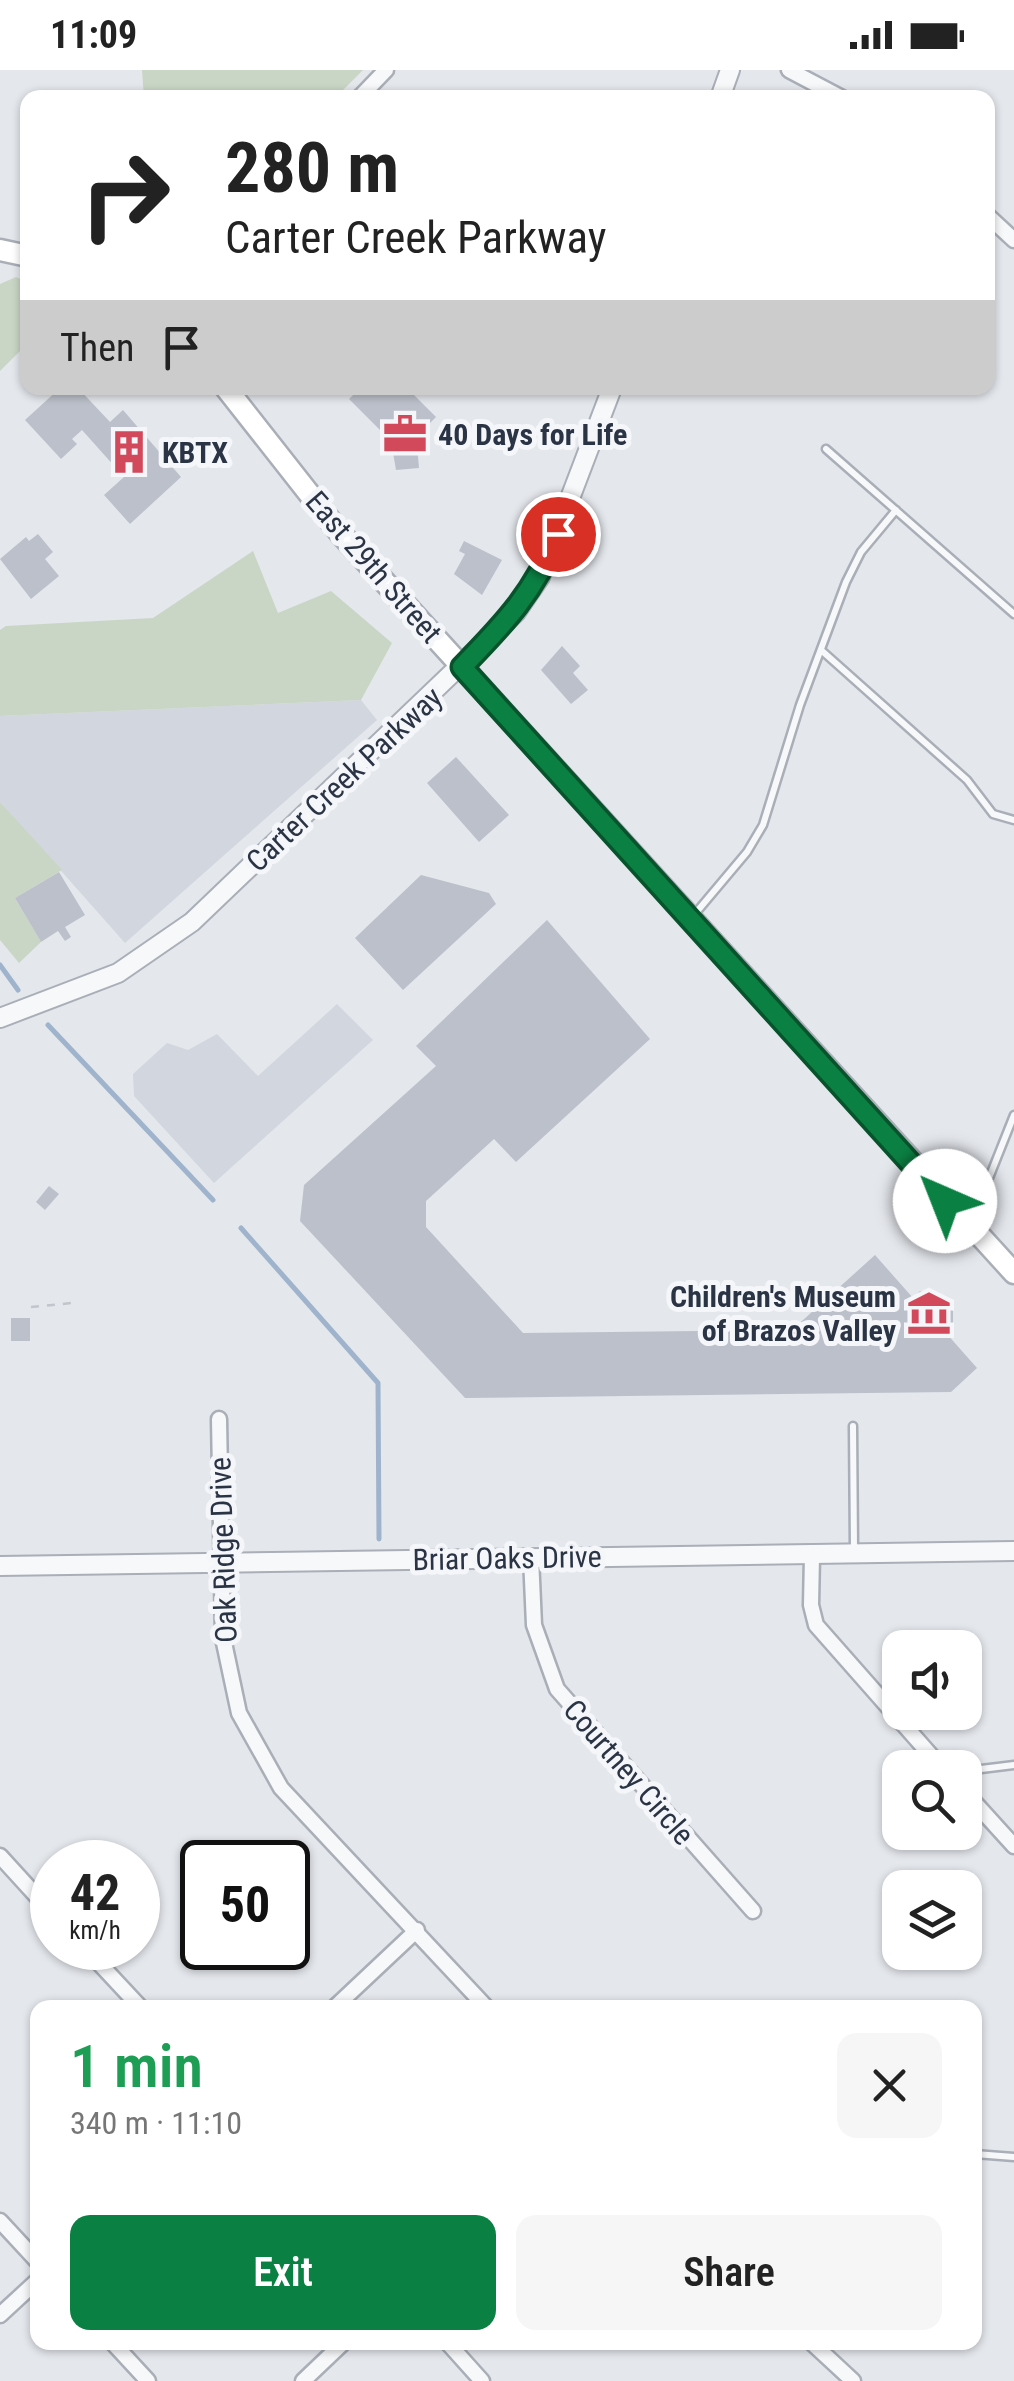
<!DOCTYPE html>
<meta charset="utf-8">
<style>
:root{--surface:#fff;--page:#f6f6f6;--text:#222;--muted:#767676;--accent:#0b8043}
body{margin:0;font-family:"Roboto Condensed",sans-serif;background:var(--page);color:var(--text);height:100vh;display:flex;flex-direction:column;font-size:38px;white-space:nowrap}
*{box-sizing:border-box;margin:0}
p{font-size:32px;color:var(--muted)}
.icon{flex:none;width:55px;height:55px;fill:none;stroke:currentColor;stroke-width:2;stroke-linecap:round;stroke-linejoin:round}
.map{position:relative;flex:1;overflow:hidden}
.sheet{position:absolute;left:30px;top:1930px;width:952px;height:350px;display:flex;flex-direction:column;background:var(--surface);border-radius:20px;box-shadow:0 2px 8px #0004}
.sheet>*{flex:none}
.top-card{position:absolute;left:20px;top:20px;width:975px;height:305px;border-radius:20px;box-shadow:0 2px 8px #0004;background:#fff;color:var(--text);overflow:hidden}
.fabs{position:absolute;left:882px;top:1560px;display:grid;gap:20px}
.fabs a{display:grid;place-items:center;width:100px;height:100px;border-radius:20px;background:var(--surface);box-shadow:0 2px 8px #0004;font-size:50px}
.speed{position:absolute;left:30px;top:1770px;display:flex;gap:20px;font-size:50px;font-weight:700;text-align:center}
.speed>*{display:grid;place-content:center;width:130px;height:130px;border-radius:50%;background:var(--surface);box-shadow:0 2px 8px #0004;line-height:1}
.speed small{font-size:25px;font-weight:400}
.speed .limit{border:5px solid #111;border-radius:15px;background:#fff;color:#111}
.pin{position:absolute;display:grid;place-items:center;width:85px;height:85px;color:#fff;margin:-42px;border:5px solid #fff;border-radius:50%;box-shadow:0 2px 10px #0007}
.me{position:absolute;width:110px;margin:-55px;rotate:316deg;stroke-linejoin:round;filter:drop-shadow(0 0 8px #0008)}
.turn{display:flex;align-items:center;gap:35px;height:210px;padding:0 40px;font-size:45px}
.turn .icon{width:130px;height:130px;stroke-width:2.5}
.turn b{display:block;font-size:70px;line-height:85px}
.then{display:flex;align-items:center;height:95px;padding:0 40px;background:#0003;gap:20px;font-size:38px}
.round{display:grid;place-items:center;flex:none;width:105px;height:105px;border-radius:20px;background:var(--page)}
.summary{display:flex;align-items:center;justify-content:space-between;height:170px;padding:0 40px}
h1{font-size:60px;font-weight:600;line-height:75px;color:#1e9e55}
.button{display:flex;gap:20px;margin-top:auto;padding:20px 40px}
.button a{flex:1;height:115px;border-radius:20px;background:var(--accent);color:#fff;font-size:40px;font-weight:600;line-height:115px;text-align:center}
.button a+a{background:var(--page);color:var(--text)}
.status{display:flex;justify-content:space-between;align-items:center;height:70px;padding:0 50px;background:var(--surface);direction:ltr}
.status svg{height:28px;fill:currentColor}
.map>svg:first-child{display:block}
</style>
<div class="status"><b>11:09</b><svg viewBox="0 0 49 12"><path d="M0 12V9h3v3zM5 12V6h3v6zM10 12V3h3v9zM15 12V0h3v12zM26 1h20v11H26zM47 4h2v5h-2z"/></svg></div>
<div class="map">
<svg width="1014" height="2311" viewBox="0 0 1014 2311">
<rect width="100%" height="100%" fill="#e4e7ec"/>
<path fill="#d2d6de" d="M361,630L377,650L125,873L0,732V646Z
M337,934L373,970L214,1113L134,1026L133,1004L167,973L188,980L217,964L258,1006Z"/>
<path fill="#c9d6c5" d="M142,0H363L336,27L144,28Z
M16,207L27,212V274L0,301V214Z
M253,481L278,543L331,521L392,573L361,630L0,646V560L6,556L153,548Z
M0,732L62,800L15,828L41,872L19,893L0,870Z"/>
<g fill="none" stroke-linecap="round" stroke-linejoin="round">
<path stroke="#9fb4cc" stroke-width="5" d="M0,895L18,920
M48,955L213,1130
M241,1158L378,1313L379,1469"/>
</g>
<path fill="#bbc0ca" d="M60,318H78L110,352L123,340L181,407L130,454L104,425L124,407L82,360L72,369L77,374L61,389L25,350Z
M360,318H407L436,347L425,358L427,373L417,374L419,398L396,400L391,371L349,329Z
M38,464L53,482L45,489L59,506L31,529L0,489L26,467L29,471Z
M464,471L502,490L482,525L454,504L465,484L459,481Z
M562,576L580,596L573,603L588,620L571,634L541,600Z
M456,687L509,745L479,772L427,713Z
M59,802L85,845L65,857L71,867L65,871L58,861L41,872L15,828Z
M421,805L489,823L496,834L403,920L355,868Z
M547,850L650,969L516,1092L494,1069L426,1131V1157L523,1263L792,1260L875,1185L913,1228L920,1221L936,1223L953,1241V1256L946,1263L977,1298L951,1322L465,1328L300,1151L304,1115L436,996L416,976Z
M49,1116L59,1124L45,1140L36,1132Z
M11,1248H30V1271H11Z"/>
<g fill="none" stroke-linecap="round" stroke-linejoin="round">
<g stroke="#a9aeb7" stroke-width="11">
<path id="service" d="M826,379L1014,544
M821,580L967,710L993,744L1014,750
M694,845L747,782L763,755L800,635L846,512L861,482L896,440
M967,1143L987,1113L1014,1045
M853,1356L854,1479
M965,1701L1014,1695
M975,2084L1014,2087"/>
</g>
<g stroke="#a9aeb7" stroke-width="19">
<path id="minor" d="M789,0L842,28
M359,28L386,0
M988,146L1014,170
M219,1349L223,1568L239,1643L281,1718L487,1938
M812,1486L811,1535L816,1555L942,1698
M531,1487L534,1555L557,1619L753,1841
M965,1722L1014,1776
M0,1786L52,1843
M85,1878L141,1938
M334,1938L417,1860
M0,2151L38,2192
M0,2245L38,2210
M112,2272L148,2311
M447,2272L482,2311
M811,2272L853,2311
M303,2311L344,2272"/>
</g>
<g stroke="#a9aeb7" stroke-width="22">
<path id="tertiary" d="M720,28L730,0
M0,948L118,903L192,852L516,542L540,507L612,318
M0,1496L1014,1481"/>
</g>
<g stroke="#a9aeb7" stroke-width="25">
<path id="secondary" d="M0,180L28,186
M226,318L340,463L1014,1203"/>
</g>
<path stroke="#c2c5cb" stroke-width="2.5" stroke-dasharray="8 8" stroke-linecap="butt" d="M31,1237L72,1233"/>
<use href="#service" stroke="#f7f8fa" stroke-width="6"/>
<use href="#minor" stroke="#f7f8fa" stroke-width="14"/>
<use href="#tertiary" stroke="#f7f8fa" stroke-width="18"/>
<use href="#secondary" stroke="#fff" stroke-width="20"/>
</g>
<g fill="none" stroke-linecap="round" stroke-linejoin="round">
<g stroke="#07532c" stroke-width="25">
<path id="route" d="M558,464C534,522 506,552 462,597L945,1131"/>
</g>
<use href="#route" stroke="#0b8043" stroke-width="18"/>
</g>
<defs>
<g id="office-bare" transform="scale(3.45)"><path d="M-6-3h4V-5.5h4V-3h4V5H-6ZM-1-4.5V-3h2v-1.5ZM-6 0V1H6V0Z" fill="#d1495b" stroke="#f4f6f9" stroke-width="2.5" paint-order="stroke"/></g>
<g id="building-bare" transform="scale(3.45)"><path d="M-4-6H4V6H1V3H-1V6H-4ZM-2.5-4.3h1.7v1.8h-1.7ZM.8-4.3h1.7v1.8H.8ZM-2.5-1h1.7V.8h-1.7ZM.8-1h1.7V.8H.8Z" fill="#d1495b" stroke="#f4f6f9" stroke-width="2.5" paint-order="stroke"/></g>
<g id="museum-bare" transform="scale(3.45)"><path d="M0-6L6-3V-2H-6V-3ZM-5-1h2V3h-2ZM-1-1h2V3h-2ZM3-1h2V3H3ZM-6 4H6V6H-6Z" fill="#d1495b" stroke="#f4f6f9" stroke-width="2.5" paint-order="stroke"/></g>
</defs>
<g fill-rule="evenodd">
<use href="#office-bare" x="405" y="364"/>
<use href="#building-bare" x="129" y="382"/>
<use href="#museum-bare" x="929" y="1243"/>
</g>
<g text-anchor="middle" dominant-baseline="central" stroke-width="10" stroke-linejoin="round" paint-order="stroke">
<g font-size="30" font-weight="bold" fill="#2b3445" stroke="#f4f6f9" text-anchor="start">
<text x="438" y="364">40 Days for Life</text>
<text x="162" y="382">KBTX</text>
<text x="896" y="1226" text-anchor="end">Children's Museum<tspan x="896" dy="34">of Brazos Valley</tspan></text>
</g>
<g font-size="30" fill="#2b3445" stroke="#f4f6f9">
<text transform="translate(374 497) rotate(49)">East 29th Street</text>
<text transform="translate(344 709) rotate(-43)">Carter Creek Parkway</text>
<text transform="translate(223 1480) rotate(-92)">Oak Ridge Drive</text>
<text transform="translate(507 1488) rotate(-1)">Briar Oaks Drive</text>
<text transform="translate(629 1702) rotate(49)">Courtney Circle</text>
</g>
</g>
</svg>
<div class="fabs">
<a><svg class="icon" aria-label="sound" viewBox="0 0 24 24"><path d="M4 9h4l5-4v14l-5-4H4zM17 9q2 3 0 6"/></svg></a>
<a><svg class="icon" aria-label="search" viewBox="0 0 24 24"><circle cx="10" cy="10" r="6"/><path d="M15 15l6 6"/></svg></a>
<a><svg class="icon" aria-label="layers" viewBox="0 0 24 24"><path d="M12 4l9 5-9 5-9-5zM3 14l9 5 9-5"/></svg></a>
</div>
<div class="speed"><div>42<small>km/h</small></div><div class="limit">50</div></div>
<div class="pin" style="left:558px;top:464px;background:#d93025"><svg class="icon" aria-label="arrive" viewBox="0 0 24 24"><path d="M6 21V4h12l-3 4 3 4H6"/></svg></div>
<svg class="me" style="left:945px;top:1131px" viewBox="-20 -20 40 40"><circle r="19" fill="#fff"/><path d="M0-13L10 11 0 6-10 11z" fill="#0b8043"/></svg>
<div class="top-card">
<div class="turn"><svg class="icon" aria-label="right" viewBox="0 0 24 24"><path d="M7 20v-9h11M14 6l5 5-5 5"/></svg><div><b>280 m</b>Carter Creek Parkway</div></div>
<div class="then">Then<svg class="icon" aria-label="arrive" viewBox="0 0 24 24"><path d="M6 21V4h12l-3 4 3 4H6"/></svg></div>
</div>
<section class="sheet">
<div class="summary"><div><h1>1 min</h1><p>340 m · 11:10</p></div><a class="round"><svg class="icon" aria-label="close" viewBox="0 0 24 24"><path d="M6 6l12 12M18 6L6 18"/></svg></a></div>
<div class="button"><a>Exit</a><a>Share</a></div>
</section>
</div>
